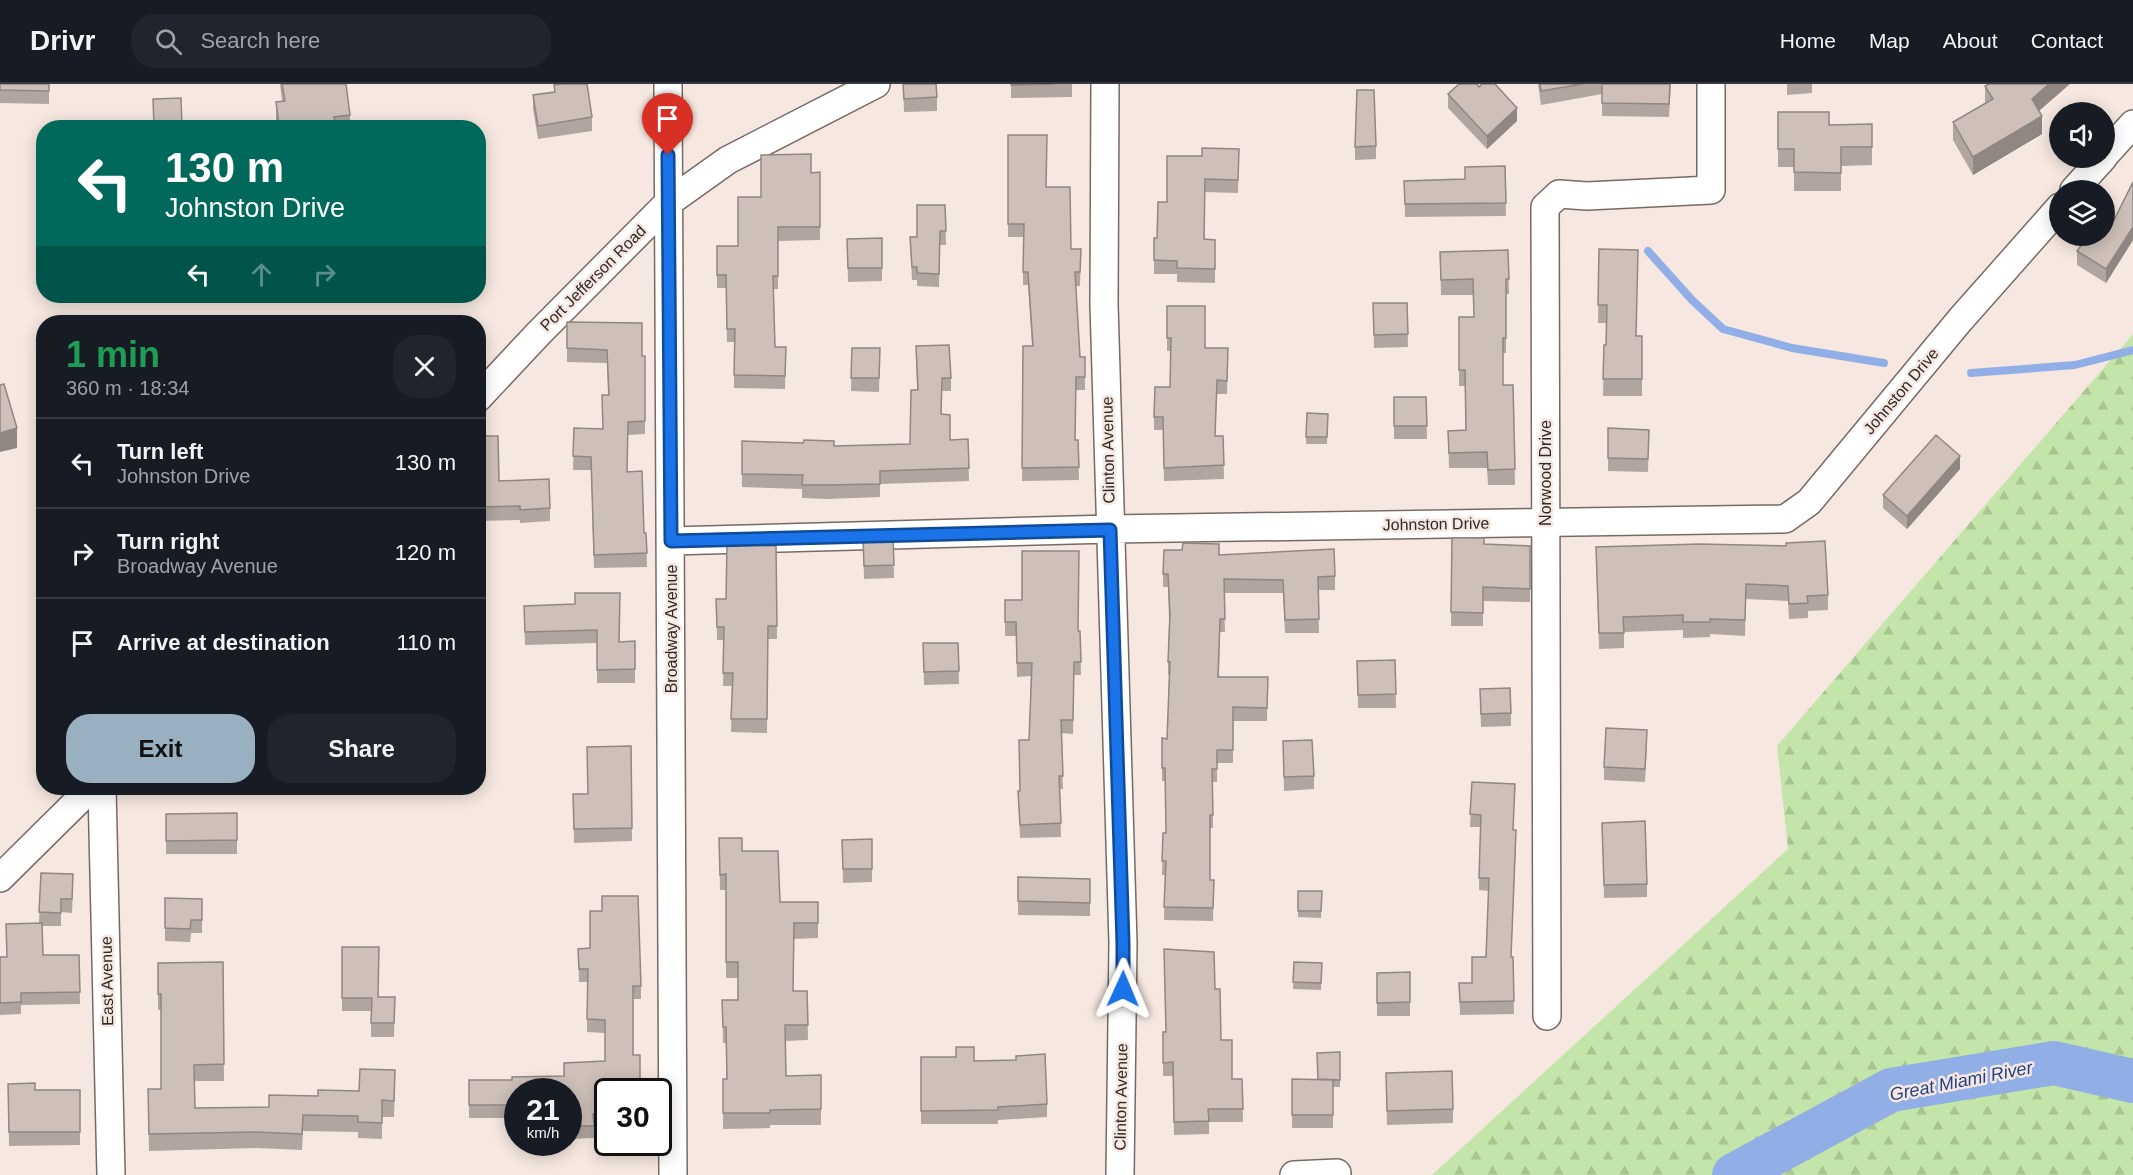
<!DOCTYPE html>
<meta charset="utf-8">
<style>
:root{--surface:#171b24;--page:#20242c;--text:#f1f3f6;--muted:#9ea1a6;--line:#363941;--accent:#98b0bf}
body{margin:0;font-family:Arial,sans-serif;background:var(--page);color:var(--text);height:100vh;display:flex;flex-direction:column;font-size:22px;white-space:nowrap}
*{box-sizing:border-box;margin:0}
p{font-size:20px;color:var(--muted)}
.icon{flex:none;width:33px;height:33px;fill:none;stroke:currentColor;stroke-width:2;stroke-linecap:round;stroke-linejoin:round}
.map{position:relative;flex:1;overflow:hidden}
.drawer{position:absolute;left:36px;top:231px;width:450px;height:480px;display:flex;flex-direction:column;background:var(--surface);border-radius:24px;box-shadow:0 3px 15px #0003}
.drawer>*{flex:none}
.hud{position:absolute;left:36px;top:36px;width:450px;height:183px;border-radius:24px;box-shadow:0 3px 15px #0003;background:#00695c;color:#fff;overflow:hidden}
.controls{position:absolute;left:2049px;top:18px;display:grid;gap:12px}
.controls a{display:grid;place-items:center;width:66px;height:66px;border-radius:50%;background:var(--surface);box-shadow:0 3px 15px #0003;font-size:30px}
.speed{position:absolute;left:504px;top:994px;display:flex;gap:12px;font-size:30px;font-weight:700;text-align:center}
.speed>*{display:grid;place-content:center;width:78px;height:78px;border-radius:50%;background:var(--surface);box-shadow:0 3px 15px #0003;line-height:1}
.speed small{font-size:15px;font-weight:400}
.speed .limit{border:3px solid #111;border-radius:9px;background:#fff;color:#111}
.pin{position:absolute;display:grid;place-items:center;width:51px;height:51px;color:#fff;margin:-62px -26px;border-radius:50% 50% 50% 0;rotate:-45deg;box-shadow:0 0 6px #0007}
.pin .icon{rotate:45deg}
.me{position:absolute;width:66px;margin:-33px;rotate:1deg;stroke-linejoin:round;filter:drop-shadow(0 0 4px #0008)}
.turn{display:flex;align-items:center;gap:21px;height:126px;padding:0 30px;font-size:27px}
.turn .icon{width:78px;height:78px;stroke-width:2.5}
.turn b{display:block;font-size:42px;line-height:51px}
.lanes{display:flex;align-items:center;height:57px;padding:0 30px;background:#0003;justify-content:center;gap:30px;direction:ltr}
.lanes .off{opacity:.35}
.round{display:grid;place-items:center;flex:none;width:63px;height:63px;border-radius:24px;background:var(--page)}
.head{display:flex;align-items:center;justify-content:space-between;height:102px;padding:0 30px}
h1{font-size:36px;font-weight:700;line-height:45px;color:#1e9e55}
.cta{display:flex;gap:12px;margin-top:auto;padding:12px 30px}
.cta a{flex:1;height:69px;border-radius:24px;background:var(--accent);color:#111;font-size:24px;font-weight:700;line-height:69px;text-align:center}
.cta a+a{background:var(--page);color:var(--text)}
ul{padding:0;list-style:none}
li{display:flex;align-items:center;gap:18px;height:90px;padding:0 30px;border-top:2px solid var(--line)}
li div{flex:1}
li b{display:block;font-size:22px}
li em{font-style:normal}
header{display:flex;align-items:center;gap:36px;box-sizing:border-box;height:84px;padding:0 30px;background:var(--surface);border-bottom:2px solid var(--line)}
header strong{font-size:28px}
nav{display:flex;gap:33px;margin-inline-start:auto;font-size:21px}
.search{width:420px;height:54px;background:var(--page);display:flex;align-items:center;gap:15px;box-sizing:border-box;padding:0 21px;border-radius:24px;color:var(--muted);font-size:22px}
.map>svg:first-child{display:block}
</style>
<header>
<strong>Drivr</strong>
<div class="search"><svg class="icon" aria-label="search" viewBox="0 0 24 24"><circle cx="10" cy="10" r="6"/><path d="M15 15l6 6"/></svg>Search here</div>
<nav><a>Home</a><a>Map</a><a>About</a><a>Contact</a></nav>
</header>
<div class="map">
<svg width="2133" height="1091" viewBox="0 0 2133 1091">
<defs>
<pattern id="forest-firs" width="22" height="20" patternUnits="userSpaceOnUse" patternTransform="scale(1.5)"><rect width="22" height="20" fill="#c4e5a9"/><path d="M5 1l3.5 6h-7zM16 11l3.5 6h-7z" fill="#a9c491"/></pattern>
</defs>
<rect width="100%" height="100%" fill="#f6e8e0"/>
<path fill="url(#forest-firs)" d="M2133,250V1091H1432L1788,765L1777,662Z"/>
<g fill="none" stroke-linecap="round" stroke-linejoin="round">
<path stroke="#91afe6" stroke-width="8" d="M1648,167L1692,216L1723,245L1792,264L1884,279
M1971,289L2075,281L2133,266"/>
<path stroke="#91afe6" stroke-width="44" d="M1734,1091L1891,1006L2054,979L2133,997"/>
<g stroke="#776a64" stroke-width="30">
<path id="street" d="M668,0L673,1091
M1105,0L1104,220L1123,859L1120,1091
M2104,72L2133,40
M2074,106L2103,74
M478,314L539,249L669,118L728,76L876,0
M671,457L1110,445L1785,435L1809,418L1960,236L2060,123
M102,704L111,1091
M0,794L91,704
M1547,932L1545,123L1559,110L1587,112L1711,106V0
M1294,1091L1337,1089"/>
</g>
<use href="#street" stroke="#fff" stroke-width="27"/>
</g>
<path fill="#b1a59f" d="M0,0H49V20L0,19Z
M280,0H346L350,31V44H276V18L282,17Z
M903,0L937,13V27L904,28Z
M1011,0H1072V13L1011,14Z
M1538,0H1671L1669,33L1602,32V10L1541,21Z
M1787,0H1812V9L1787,11Z
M554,1L592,33V47L538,55L533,25V11L554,8Z
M1985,2L2039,27L2042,50L1973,91L1953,56V38L1985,19Z
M1479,3L1517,37L1487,65L1448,24V10Z
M1778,28L1829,41L1872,40V81L1841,82V107H1794V83H1778Z
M1008,51L1046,103L1071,165H1081L1080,202H1076L1080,273H1085V306H1076L1075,356H1078L1079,396L1022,397L1023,262H1032L1028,201H1023V153H1008Z
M1376,62V75L1355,76V63Z
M1239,65L1238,109L1205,108V155L1215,156V199L1177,198V190H1154V154H1157L1167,118L1202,72Z
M1505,82L1506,132L1405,133L1404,97L1465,95Z
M820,88V156L778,157V205H773L775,263H786L785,305L734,304V258H727L726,204H717V162H738L761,113L811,89Z
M2133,98V156L2106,199L2077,181V167L2113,138Z
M945,121L946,161H940L939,203L917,202V196H912L910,153H917Z
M882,154V197L848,198L847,155Z
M1599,165L1637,252H1642V312H1603L1604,261H1606L1607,239H1598Z
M1508,166L1509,210H1506V269H1503V301H1513L1515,401H1488L1487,384H1449L1448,347L1465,346V302H1459V233H1474L1473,211H1441L1440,168Z
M1373,219H1407L1408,263L1374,264Z
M1167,222L1205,264H1228L1227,310H1217L1215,352H1223L1224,395L1164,397L1163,346H1154V333L1170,303L1171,267H1167Z
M567,238L642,272H645V350L628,351L627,388L644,449H646L647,483L594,484L591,386H573L574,344L603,345L608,311L607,279L567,278Z
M916,262L951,294V307H942V330L950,356L968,355L969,397L880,400V413L827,415L802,414V405L742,403V357L834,362L910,360L917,306Z
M852,264H880L879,308L851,307Z
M1394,313H1426L1427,355H1394Z
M1328,330L1327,360H1306V353Z
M1608,344L1649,346L1648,388L1608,387Z
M478,352L499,397L550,424V437L520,439V436L478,437Z
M1960,385L1907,445L1883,424V411Z
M893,453L894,494L864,495L863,454Z
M1452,454L1484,460L1530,462V518L1483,517V542H1451Z
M1700,460L1828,511V526L1808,527V534L1789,535L1788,517L1746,515L1745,552L1710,550V553L1683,554V546L1624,548V564L1599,565L1596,463Z
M776,462L777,555H768L767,649L731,648L732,602H723L724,556H717L716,515H726Z
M1219,471L1335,492V506H1318L1319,549H1285L1283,509H1224L1225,548H1220L1219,593H1268L1267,637H1233V679H1217V698H1213V744H1210V796H1214L1213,837L1164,836L1165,791H1162L1163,749H1166L1165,697H1162V654L1167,655L1169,591H1168V578L1169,537L1168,503H1163V490Z
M1005,516L1080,547L1081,591H1074L1073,650L1061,649L1063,705H1060L1061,753L1020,754L1018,707H1020L1029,656L1031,592L1017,593L1016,552H1005Z
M575,520L619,558L635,557V599H597V559L525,561L524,522Z
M923,559H958L959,600L924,601Z
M1395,576L1396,624H1358L1357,577Z
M1480,605L1511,629V642L1481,643Z
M1283,657L1314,692V705L1284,707Z
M1647,660L1645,698L1604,696V683Z
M631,662L632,757L574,759L573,710H588Z
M1472,698L1514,746L1516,759L1511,873H1513L1514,930L1460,931L1459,899H1472L1486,873L1489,807L1479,806L1480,743H1470Z
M237,729V770H166V730Z
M1602,739L1647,800V813L1604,814Z
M719,754L742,767L780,818H818V854L794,855L793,907H807L808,956L785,957L786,992L821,991V1041H770V1044L723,1045V995H726V959H723L722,916H738V894H726V806H720Z
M872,755V798L843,799L842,756Z
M41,789L73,804L72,829L61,828V842H42L43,871H79L80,920L21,921V930L0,931V873H7L6,840L39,839Z
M1018,793L1090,795V832L1018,831Z
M1298,807H1322L1321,834L1298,833Z
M165,814L202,815V849H191L190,858L165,857Z
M342,863L378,913H395L394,953H371V927H342Z
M578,865L641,902V915H633L608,1008V1043H594V1054L568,1055V1008H518V1046H513V1034H469V996H512L564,992L605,977V949L587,948V898H579Z
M223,878L224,997H195V1024L269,1023L318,1012L395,1002L394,1033H382V1055L358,1054V1048L303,1047L302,1066L256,1064L149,1067L148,1005H161V926H158V879Z
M1294,878L1322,879L1321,906L1293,905Z
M1410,888V932H1377V889Z
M1215,905L1221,956L1232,995H1242L1243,1038H1209V1050L1174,1051L1173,992H1163V948H1165Z
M1340,968V1003H1333V1044H1292V995H1318Z
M921,973L974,977L1047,1020V1033L998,1036V1040H921Z
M8,1000L35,1006H80V1061L9,1062Z
M1386,1003L1453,1025V1039L1387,1041Z"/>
<path fill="#908682" d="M2049,0H2070L2032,33V15Z
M1517,24V37L1487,65V52Z
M2042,32V50L1973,91V73Z
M2133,143V156L2106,199V185Z
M17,344V364L0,368V349Z
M1960,372V385L1907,445V432Z"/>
<path fill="#cec0b9" stroke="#908682" stroke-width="1.5" d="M0,0H49V7L0,6Z
M282,0H346L350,31L334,33L336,44H296L295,39L279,41L276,18L285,17Z
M562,0H587L592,33L538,42L533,11L555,8L554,1Z
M903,0H936L937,13L904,15Z
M1011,0H1053L1011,1Z
M1459,0H1477L1479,3L1482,0H1495L1517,24L1487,52L1448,10Z
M1540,0H1583L1541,7Z
M1602,0H1670L1669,20L1602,19Z
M1989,0H2049L2032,15L2042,32L1973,73L1953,38L1993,15L1985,2Z
M1357,6H1374L1376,62L1355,63Z
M181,14L182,43H154L153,15Z
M1778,28H1829V41L1872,40V63H1841V89L1794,88V65H1778Z
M1008,51H1047L1046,103H1070L1071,165H1081L1080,188H1075L1080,273H1085V293H1076L1075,356H1078L1079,383L1022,384L1023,262H1033L1028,188H1023L1024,140H1008Z
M1202,64L1239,65L1238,96L1205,95L1204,155L1215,156V185L1177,184V177L1154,176V154H1157L1158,118H1167V72H1202Z
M811,70V89L820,88V143H778V192H773L775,263H786L785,292L734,291L735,245H727L726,191H717V162H738V113H761V71Z
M1505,82L1506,119L1405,120L1404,97L1465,95V83Z
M2133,98V143L2106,185L2077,167L2088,152H2104V132L2113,138Z
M917,121H945L946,147H940L939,190L917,189V183H912L910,153H917Z
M882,154V184H848L847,155Z
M1599,165L1638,166L1636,252H1642V295H1603L1604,261H1606L1607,221H1598Z
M1508,166L1509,195H1506V254H1503V301H1513L1515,385L1488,386L1487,368L1449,369L1448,347L1466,346L1465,286H1459V233H1474L1473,195L1441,196L1440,168Z
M1373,219H1407L1408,250L1374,251Z
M1167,222H1205V264H1228L1227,297L1217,296L1215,352H1223L1224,381L1164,384L1163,333H1154L1155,303H1170L1171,254H1167Z
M567,238L642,239V272H645V337L628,338L627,388L642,387L644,449H646L647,469L594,471L591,373L573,372L574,344L603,345L602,311H609L607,266L567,264Z
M949,261L951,294H942L941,330L950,331V356L968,355L969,384L880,387V400L827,401H802L803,391L742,390V357L803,359L804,356L834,357V362L910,360L911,306H918L916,262Z
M852,264H880L879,294H851Z
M4,300L17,344L0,349V301Z
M1394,313H1426L1427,342H1394Z
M1307,329L1328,330L1327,353H1306Z
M1608,344L1649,346L1648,375L1608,374Z
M1936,351L1960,372L1907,432L1883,411Z
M478,352H498L499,397L549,395L550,424L520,426V422L478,423Z
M893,453L894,481L864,482L863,454Z
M1452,454H1484V460L1530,462V505L1483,503V529L1451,528Z
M1825,457L1828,511L1807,512L1808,519L1789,520L1788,502L1746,500L1745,536L1710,535V538H1683V531L1623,533L1624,549H1599L1596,463L1700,460L1786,462V459Z
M1183,459L1219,460V471L1334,465L1335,492L1318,493L1319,535L1285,536L1283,496L1224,495L1225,535H1220L1218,593H1268L1267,624L1233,623V666H1217V685H1212L1213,731H1210V796H1214L1213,824L1164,823L1166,777H1162L1163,749H1166L1165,684H1162V654L1167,655L1170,578H1168L1170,530L1168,490H1163L1164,466H1182Z
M727,460L776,462L777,542H768L767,635H731L733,589H723L724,543H717L716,515H726Z
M1022,467H1079L1078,547H1080L1081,578H1074L1073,636H1061L1063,692H1059L1061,739L1020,741L1018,707H1020L1019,656H1029L1032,579H1017L1016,538H1005V516H1022Z
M575,509H620L619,558L635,557V585L597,586V546L525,548L524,522L575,520Z
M923,559H958L959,587L924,588Z
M1395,576L1396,610L1358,611L1357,577Z
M1510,604L1511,629L1481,630L1480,605Z
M1606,644L1647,646L1645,685L1604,683Z
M1312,656L1314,692L1284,693L1283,657Z
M631,662L632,744L574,745L573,710H588L587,663Z
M1472,698L1515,700L1513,746H1516L1511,873H1513L1514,917L1460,918L1459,899H1472V873H1486L1489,794H1479L1481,731L1470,730Z
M237,729V756L166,757V730Z
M1645,737L1647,800L1604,801L1602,739Z
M719,754H742V767H778L780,818H818V839H794L793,907H807L808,941H785L786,992L821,991V1025L770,1026V1029H723V995H727L726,943H723L722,916H738V878H726V790L720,791Z
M872,755V785H843L842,756Z
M41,789L73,790L72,815H61V829L39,828Z
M1018,793L1090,795V819L1018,817Z
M1298,807H1322L1321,827H1298Z
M602,812H638L641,902H633V971H640V1008H608V1030H593L594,1042H568V1008H518V1033H513V1021H469V996H512V993L564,992V979L605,977V936L587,935L588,885H579L578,865L590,864V827H602Z
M165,814L202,815V836H191L190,845L165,844Z
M42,839L43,871H79L80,908L21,909V918L0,919V873H7L6,840Z
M342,863H379L378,913H395L394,939H371L372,914H342Z
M1164,865L1214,868L1215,905H1220L1221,956H1232V995H1242L1243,1025H1208L1209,1037L1174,1038L1173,978L1163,979V948H1166Z
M223,878L224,980L194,981L195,1024L269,1023V1011L318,1012V1006L359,1007L360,985L395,986L394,1017L382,1016V1039L358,1038V1032L303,1031L302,1050L256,1048L149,1050L148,1005H161V910H158V879Z
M1294,878L1322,879L1321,899L1293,898Z
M1410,888V918L1377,919V889Z
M956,963H974V977L1016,976V972L1045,970L1047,1020L998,1023V1026L921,1027V973H956Z
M1340,968V996L1318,995L1317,969Z
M1452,987L1453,1025L1387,1027L1386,989Z
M1292,995L1333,996V1031H1292Z
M35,999V1006H80V1048H9L8,1000Z"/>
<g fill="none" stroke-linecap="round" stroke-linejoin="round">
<g stroke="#114b97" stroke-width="15">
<path id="route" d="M668,71L671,457L1110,446L1123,859V905"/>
</g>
<use href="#route" stroke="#1a73e8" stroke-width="10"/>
</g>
<g text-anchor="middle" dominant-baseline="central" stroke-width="5" stroke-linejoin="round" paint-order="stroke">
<g font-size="16" fill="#2f2927" stroke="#f6e8e0">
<text transform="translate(593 194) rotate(-45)">Port Jefferson Road</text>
<text transform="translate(1901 307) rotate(-50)">Johnston Drive</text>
<text transform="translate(1108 366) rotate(-91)">Clinton Avenue</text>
<text transform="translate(1545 389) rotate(-90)">Norwood Drive</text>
<text transform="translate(1436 440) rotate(-1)">Johnston Drive</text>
<text transform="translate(671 545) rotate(-90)">Broadway Avenue</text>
<text transform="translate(107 897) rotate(-91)">East Avenue</text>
<text transform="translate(1121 1013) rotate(-89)">Clinton Avenue</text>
</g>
<g font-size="18" font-style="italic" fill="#214284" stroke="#f6e8e0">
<text transform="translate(1961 997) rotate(-11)">Great Miami River</text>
</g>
</g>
</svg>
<div class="controls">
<a><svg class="icon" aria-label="sound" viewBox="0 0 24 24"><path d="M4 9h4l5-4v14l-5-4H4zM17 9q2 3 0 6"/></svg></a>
<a><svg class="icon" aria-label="layers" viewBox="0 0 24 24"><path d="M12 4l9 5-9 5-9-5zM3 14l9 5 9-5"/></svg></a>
</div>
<div class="speed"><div>21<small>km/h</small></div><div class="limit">30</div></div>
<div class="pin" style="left:668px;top:71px;background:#d93025"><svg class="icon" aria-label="arrive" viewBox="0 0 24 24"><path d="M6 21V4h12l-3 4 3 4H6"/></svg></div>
<svg class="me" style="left:1123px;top:905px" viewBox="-20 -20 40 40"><path d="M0-17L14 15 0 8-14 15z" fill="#1a73e8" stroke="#fff" stroke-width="4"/></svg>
<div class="hud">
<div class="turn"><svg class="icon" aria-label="left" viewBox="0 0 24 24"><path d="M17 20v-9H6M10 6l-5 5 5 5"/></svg><div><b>130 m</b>Johnston Drive</div></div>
<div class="lanes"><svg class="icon" aria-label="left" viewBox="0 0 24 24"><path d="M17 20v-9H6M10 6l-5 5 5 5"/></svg><svg class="icon off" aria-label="ahead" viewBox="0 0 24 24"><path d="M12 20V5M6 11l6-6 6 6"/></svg><svg class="icon off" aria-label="right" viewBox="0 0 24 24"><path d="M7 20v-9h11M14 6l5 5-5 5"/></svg></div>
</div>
<section class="drawer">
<div class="head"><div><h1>1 min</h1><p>360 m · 18:34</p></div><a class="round"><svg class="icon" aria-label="close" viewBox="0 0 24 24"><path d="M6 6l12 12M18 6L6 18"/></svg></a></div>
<ul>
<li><svg class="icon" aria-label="left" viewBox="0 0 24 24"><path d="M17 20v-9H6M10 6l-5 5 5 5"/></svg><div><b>Turn left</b><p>Johnston Drive</p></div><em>130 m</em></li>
<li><svg class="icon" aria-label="right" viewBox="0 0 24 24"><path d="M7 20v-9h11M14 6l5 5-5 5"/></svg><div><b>Turn right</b><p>Broadway Avenue</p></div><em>120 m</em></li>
<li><svg class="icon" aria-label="arrive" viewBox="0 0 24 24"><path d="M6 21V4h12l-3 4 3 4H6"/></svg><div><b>Arrive at destination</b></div><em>110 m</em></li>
</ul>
<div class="cta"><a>Exit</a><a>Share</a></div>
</section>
</div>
